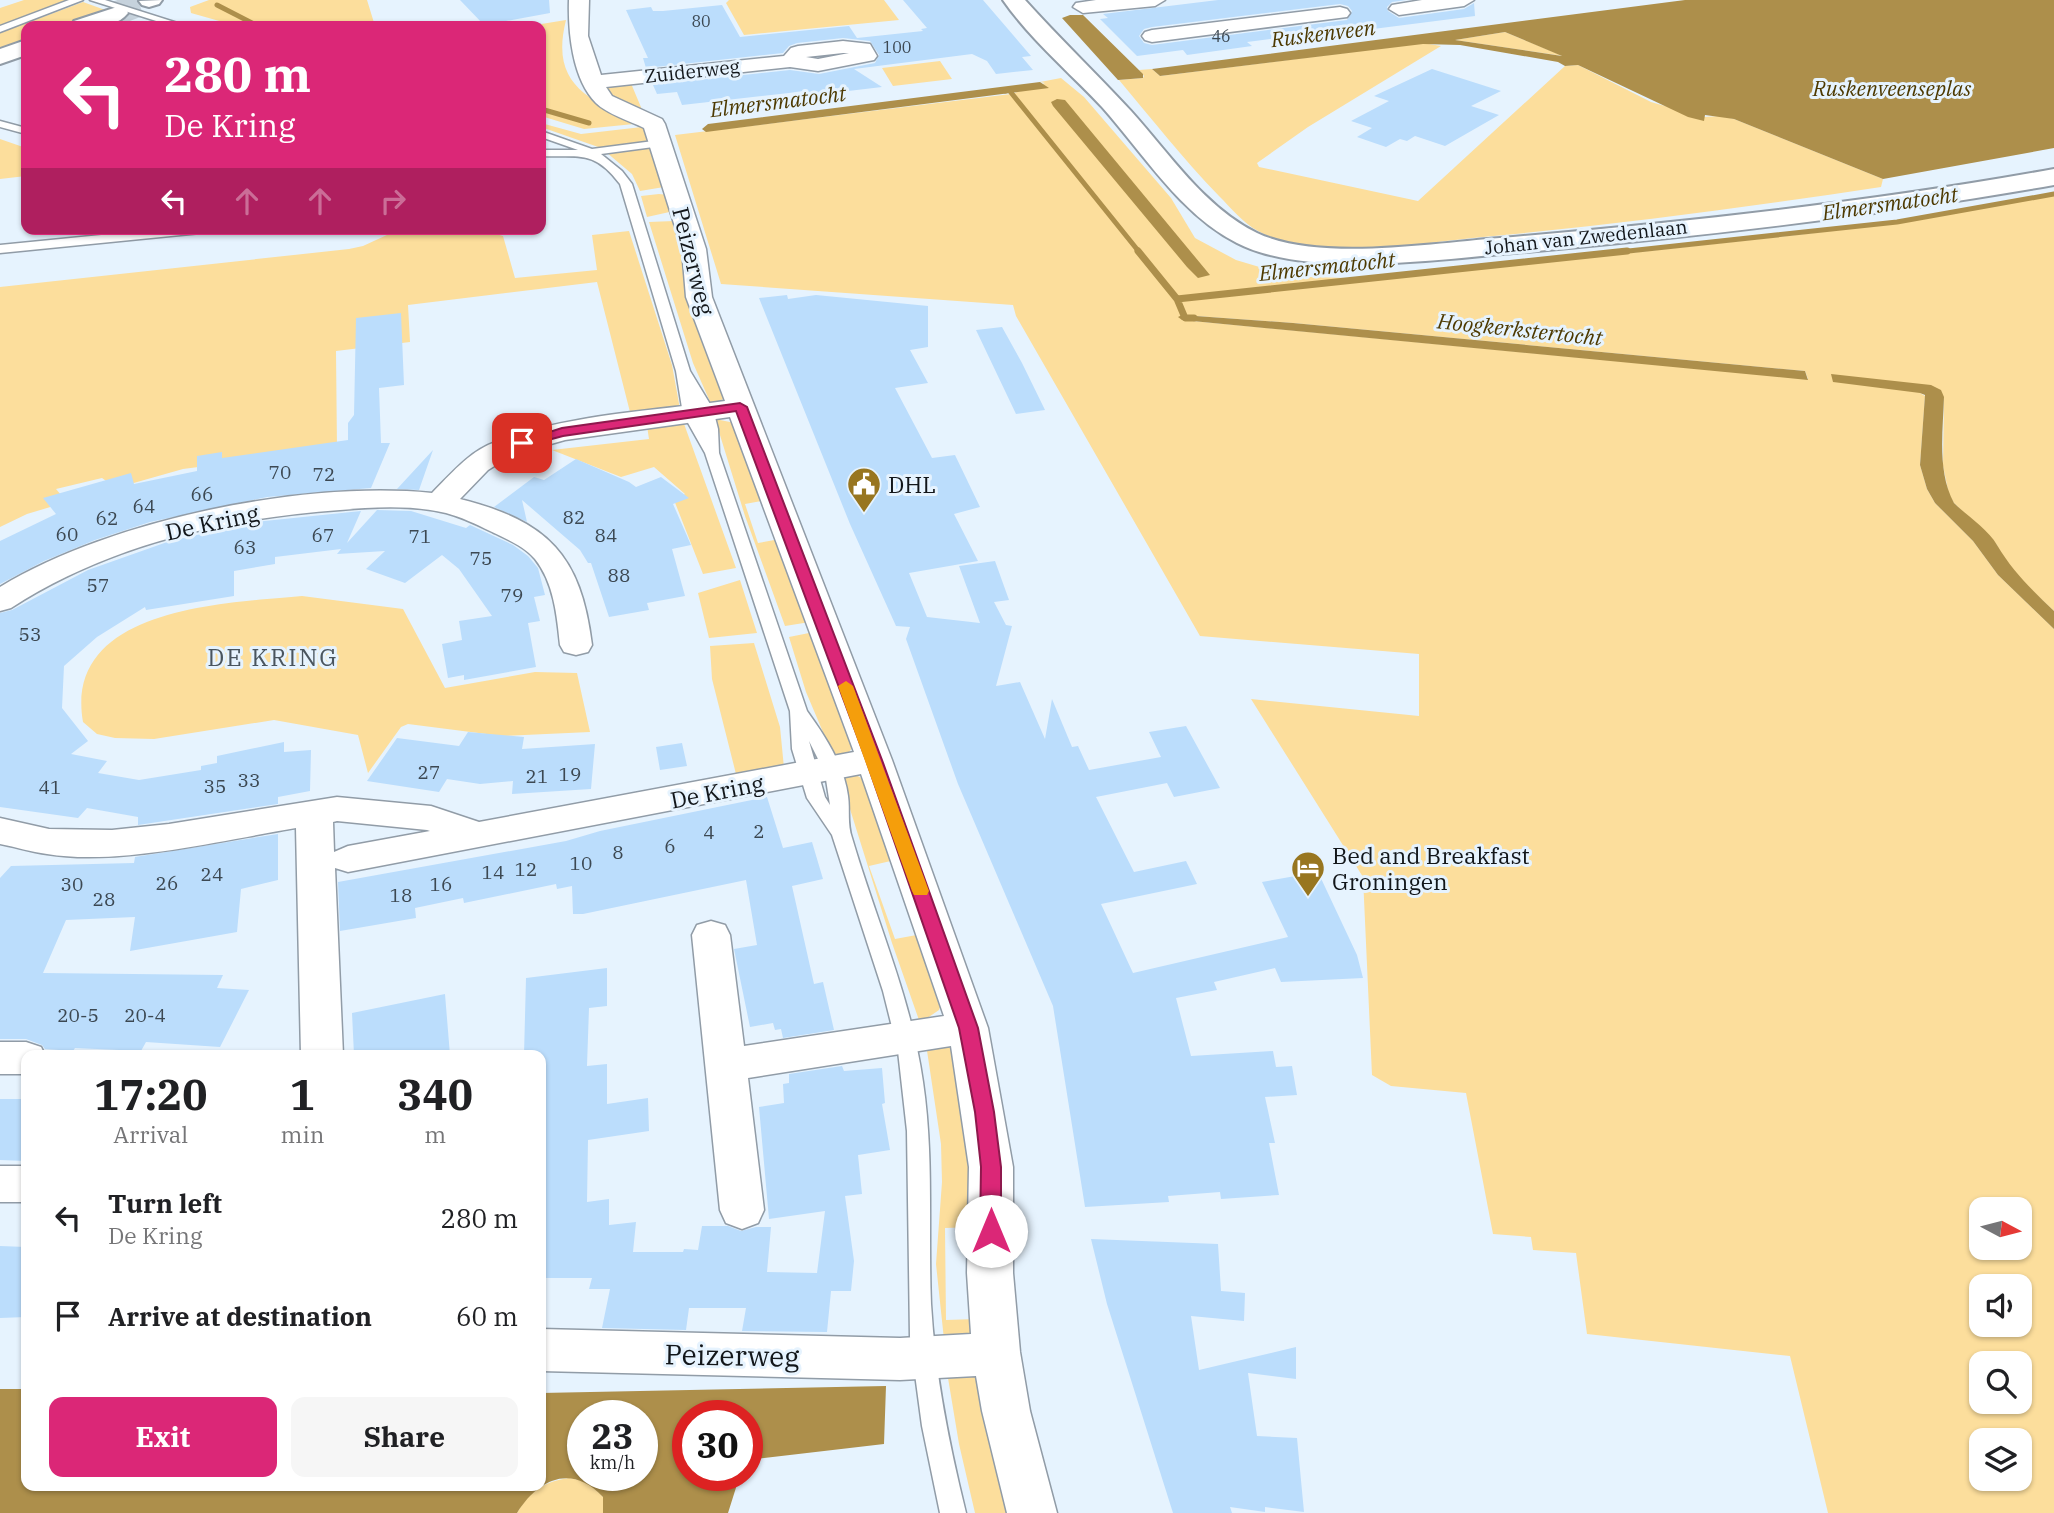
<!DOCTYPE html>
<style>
:root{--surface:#fff;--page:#f6f6f6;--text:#202124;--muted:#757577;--accent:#db2777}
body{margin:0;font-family:"IBM Plex Serif",serif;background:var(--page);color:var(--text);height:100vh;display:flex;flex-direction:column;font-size:26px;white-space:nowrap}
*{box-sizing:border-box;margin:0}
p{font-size:23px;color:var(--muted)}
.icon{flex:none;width:38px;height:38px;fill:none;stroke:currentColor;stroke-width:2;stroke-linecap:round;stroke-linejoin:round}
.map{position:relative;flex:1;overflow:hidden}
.panel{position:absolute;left:21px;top:1050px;width:525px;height:441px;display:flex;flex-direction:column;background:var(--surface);border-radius:14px;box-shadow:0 2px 5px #0004}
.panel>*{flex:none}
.guide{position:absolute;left:21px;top:21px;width:525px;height:214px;border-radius:14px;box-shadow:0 2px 5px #0004;background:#db2777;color:#fff;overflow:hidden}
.needle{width:46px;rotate:97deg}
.fabs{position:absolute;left:1969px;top:1197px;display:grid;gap:14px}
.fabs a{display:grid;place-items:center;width:63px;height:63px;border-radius:14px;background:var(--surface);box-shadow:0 2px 5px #0004;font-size:35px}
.speed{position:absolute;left:567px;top:1400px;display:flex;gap:14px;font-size:35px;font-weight:700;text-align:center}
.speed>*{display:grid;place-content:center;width:91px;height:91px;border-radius:50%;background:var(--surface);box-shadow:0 2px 5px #0004;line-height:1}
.speed small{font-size:18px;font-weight:400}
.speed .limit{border:10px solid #d22;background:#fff;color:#111}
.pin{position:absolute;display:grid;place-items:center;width:60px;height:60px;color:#fff;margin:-30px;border-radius:14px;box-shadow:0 4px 10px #0006}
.me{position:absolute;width:77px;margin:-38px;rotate:0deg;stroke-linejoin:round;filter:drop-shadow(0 0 5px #0008)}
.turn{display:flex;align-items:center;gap:24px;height:147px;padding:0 28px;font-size:32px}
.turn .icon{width:91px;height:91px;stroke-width:2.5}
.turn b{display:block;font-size:49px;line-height:60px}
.lanes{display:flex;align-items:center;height:66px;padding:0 28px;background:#0003;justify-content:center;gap:35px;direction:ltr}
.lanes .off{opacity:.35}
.eta{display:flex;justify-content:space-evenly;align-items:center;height:119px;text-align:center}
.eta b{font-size:42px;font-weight:700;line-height:49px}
.primary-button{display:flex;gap:14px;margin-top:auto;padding:14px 28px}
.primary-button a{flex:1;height:80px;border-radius:14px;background:var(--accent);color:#fff;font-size:28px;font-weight:700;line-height:80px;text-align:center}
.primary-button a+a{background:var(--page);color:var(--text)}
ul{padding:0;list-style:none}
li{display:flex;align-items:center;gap:21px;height:98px;padding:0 28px}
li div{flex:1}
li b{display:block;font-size:26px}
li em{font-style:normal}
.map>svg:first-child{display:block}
</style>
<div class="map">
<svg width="2054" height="1513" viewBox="0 0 2054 1513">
<rect width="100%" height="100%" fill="#e6f3fe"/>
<path fill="#fcde9c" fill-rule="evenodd" d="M24,0H69L0,28V8Z
M209,0H367L375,26H237L191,13L190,7Z
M729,0H884L899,20L744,35L726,3Z
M83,2L108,11L67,26H26V42L0,52V33Z
M566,20C550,84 587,98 636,122L634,124L584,129L541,116V26H529Z
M1505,32L1563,56L1455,40Z
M1423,43L1441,46L1308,127L1257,163L1259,167L1418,201L1565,66L1578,65L1651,102L1703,117L1721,116L1734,119L1883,179L1881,187C1748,207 1616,225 1483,237C1416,243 1320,264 1258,231C1243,223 1231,208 1219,196C1183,159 1152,119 1119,80L1143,78L1144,76L1139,70L1152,69L1160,76Z
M940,61L952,79L893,86L882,68Z
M1061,78L1084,97L1171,198L1195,238L1236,260L1283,274L1309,277L1388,279L1796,235L1907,222L2054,195V611L2023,582L2001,555L1997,545L1954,503L1949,495L1943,466L1944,397L1920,393L1925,396L1920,465L1927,489L1935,503L1973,541L1998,575L2054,629V1513H1828L1790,1356L1587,1334L1576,1253L1533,1250L1531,1237L1493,1234L1466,1093L1391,1086L1372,1075L1363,877L1251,699L1419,716V654L1200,636L1016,316L1013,305L721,284L675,135L1011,94L1045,83L1040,82ZM1183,315L1293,323L1805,371L1808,379L1182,320ZM1981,1209H2020V1248H1981ZM1981,1286H2020V1325H1981ZM1981,1363H2020V1402H1981ZM1981,1440H2020V1479H1981Z
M630,81L643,112L608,94L605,86Z
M541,123L581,134L642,127L651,137L644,142L601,148L541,127Z
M0,139L26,148V176L0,179Z
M642,148L652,149L664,187L640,191L632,174L606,152Z
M659,194L668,195L674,211L647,217L641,196Z
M674,221L726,398L711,404L693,363L649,222Z
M400,229H478L503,236L515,278L597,270L592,235L629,231L672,365L680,409L631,416L597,282L408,305L410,342L336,351L337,449L183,469L116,488L102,478L56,489L67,502L27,514L0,527V287L349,249L363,246Z
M715,419L735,423L766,500L745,504L758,543L780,539L810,622L785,626L745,516Z
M683,421L736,568L703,574L674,500L685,494L654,467L621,477L552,450L649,439L647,426Z
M740,580L757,633L709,638L698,593Z
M302,596L403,609L445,688L535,672L577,673L590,732L502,736L408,724L401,727L368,773L358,735L274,720L154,739L115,738L97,734L83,722C63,607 226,603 302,596Z
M814,632L853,747L849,752L834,758L806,692L789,637Z
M754,643L780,727L784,768L737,778L712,679L710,646Z
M839,774L856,775L863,779L895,860L869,866L895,939L922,934L942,1001L939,1010L920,1023L892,943Z
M926,1044L949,1047L961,1059L974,1227L945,1228L946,1320L976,1319C973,1338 962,1342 945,1349L936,1264L942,1182L941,1144Z
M970,1371L980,1379L1014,1513H975L959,1444L947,1372Z
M569,1478L589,1482L603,1497V1513H517C530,1491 543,1482 569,1478Z"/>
<path fill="#ad8f4b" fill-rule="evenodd" d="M1685,0H2054V148L1883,179L1734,119L1705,115L1704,121L1688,117L1578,65L1565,66L1558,62L1460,45L1423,44L1160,76L1152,69ZM1505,32L1562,56L1455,40Z
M1070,15H1083L1143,74V78L1118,80L1062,18Z
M1040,82L1049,88L706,132L702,129L708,124Z
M1057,99L1065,100L1210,275L1198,278L1187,267L1053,106L1051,102Z
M1182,315L1293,323L1805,371L1808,380L1182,320L1178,317Z
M1831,374L1931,385L1941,390L1944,397C1943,431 1937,472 1954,503C1967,516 1988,529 1997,545C2013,572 2032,590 2054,611V629L1998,575L1973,541L1935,503L1927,489L1920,465L1925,395L1920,393L1833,382Z
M886,1386L884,1444L747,1460V1416H688V1475H740L728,1513H603V1497C572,1464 539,1478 517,1513H0V1389H26V1486H541V1393ZM583,1416H642V1475H583Z"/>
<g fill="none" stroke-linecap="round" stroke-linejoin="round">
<path stroke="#ad8f4b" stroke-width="5" d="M217,5L258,26
M1005,91L1009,90L1140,253
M541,109L589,123
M1610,253L1897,222L2054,194"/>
<path stroke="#ad8f4b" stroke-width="7" d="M1138,251L1177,299L1627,251
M1177,299L1185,318H1194"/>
</g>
<path fill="#bbddfc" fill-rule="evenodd" d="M460,0H549L550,13L484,25Z
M903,0H983L1031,56L1022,57L1033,70L996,74L987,61L972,54L854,69L882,87L806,96L803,91L789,93L682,105L677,92L657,94L653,85L790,70L819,74L875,63L879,55L870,41L843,38L797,43L789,46L783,53L646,68L643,58H648L626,10L651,7L653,11H663L722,5L740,37L849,26L857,38L923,31L921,29L927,28Z
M1218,0H1406L1392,2L1387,7L1388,11L1399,18L1464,9L1474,3L1475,16L1326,35L1317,33L1255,41L1247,42L1252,46L1187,55L1183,50L1137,56L1100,19L1108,18L1103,14ZM1340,4L1348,6L1352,11L1347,20L1152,45L1144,43L1139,36L1144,29L1152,27Z
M1432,69L1501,91L1471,106L1499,115L1445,146L1415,136L1407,141L1400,139L1386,147L1357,137L1372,128L1351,121L1389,101L1374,96Z
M787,295L788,299L816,295L928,306V347L910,350L928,383L895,388L932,458L955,455L980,507L954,514L978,561L909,573L927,617L980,623L959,566L995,561L1009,600L994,602L1006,625L1012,626L996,686L1020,682L1045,739L1052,699L1072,747L1078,746L1089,770L1161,757L1149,732L1186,726L1220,788L1174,797L1167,783L1096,797L1134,872L1186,861L1197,884L1101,904L1133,973L1288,937L1262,882L1318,872L1357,955L1363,978L1281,982L1275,968L1214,982L1217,990L1176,998L1191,1056L1273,1051L1276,1067L1292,1066L1297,1095L1265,1097L1275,1143H1269L1279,1195L1221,1199L1220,1192L1168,1196L1169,1202L1085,1207L1053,1006L958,784L906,639L910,627L896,626L850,524L759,298Z
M401,313L404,385L379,388L381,443H390L371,488L267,497L150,522L95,540L44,561L0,584V541L56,514L43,498L131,473L134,484L197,471V456L222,452V458L348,440V423L354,415L356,318Z
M1002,327L1022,363L1045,410L1016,414L976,330Z
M433,450L419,490L397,489Z
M576,459L629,482L636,487L661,477L689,498L673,504L691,545L672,549L685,596L647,603L649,610L609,617L591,563H588L580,550L522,500L527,522L494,507L534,477L544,480Z
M377,510L411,511L466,528L470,525L513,545L528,556L538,568L545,595L534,597L540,621L528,623L536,667L464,680V675L448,678L442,644L462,640L459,621L492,616L459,569L442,555L405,583L366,569L385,551L337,554L341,549L275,557V564L234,571V596L146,610L145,607L97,637L64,666L62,708L88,741L71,754L107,761L98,773L139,780L201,770V766L217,763V756L284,742V752L311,750L310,791L278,797V804L138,825V817L87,808L78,818L0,807V613L12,610L88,570L170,541L255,522L361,511L347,543Z
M468,732L524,737L522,749L595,744L591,789L512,794L513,781L480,784L447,779L439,792L367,781L397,738L459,746Z
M682,743L687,766L660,770L656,747Z
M767,797L783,848L812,842L823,879L792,886L814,984L823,982L834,1030L783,1038L781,1029L775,1030L773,1023L750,1027L734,949L757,945L746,880L583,914H573L572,886L557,889L556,884L464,903L463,898L415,908L416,918L340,931L338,882L566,841L600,831Z
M278,834V880L241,889L237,932L130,951L135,917L66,920L43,973L223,975L217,988L249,990L220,1047L146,1042L141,1051L75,1048L73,1051L45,1049L42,1045L26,1039H0V878L11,866L134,863L135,857Z
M607,968V1006L589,1008L587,1066L607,1064V1104L648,1098L649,1131L588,1140L587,1202L609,1199V1225L636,1222L633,1252H683L684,1249L698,1250L702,1226H728L741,1231L756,1227H771L767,1272L817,1273L825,1211L769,1219L759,1107L784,1103L783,1084L789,1083V1074L842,1066L844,1071L882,1068L885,1103L882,1104L890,1150L858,1155L862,1194L845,1196L854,1261L851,1291H831L827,1332L742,1331L746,1308H689L686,1330L602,1328L610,1289H589L592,1278H541V1055H524L526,978Z
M445,994L450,1055H354L352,1013Z
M0,1099H26V1161L0,1160Z
M1091,1239L1218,1244L1221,1291L1245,1293L1244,1321L1191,1316L1199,1370L1296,1347V1379L1248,1373L1257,1436L1297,1438L1304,1512L1265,1507V1512L1230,1507L1232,1513H1173L1107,1304Z
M0,1246L26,1247V1317L0,1318Z"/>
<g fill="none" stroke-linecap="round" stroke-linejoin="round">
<path stroke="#c6d2dc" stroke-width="24" stroke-dasharray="24 12" stroke-linecap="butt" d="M117,13L149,1"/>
<g stroke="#919ca7" stroke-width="3">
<path id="lane" d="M69,0H83L0,32V26Z
M90,0H105L187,26H172Z
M0,121L26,128V134L0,127Z
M541,131L592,149L661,140L667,143L661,146L601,154L622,171L632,184L690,371L713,409L718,429L719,453L807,711C825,736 844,765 848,796C850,810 847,824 852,838C876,920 911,997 923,1082C934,1156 928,1230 931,1304C935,1375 949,1444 966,1513H940L922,1426L910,1337L907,1131L898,1051L883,991L832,835L807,798L792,749L790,711L705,453L683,414L676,371L620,184C593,149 580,158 541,156V150H578L541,137ZM809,741L825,773L830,805L825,797Z
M162,229H207L201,233L0,253V245Z"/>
</g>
<g stroke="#919ca7" stroke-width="3">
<path id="street" d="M569,0H589L588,36L601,75L784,56L791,48L798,46L843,41L870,44L877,56L874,60L818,71L790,67L606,87L612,96L662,119L665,124L706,249L712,297L892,760L988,1028L1013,1167V1273L1020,1352L1030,1411L1057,1513H1007L982,1411L976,1376L900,1380L541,1371V1329L900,1338L971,1334L967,1273L969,1167L951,1046L748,1078L764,1210L758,1223L742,1229L726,1223L720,1210L692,935L697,925L711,921L725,925L730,935L744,1046L944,1016L861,774L348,872L335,868L343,1055H301L296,828C223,840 119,866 47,854C31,852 16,847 0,844V818L49,829L112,830L169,824L337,797L431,806L479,822L854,752L730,417L565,440L512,455L488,470L460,499C548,521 581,555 592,645L588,652L576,655L564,652L560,645C557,616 554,583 535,559C523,545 506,539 490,531C476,524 461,517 446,513C412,505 374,507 340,510C226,518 108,545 11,608L0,611V587C110,520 303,480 432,493C450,475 469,452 493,443C563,415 650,411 725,401L686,297L682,249L644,128C630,121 607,114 596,103C572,79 568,31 569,0ZM843,53H849L818,59L806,57ZM337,821L427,830L430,831L348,846L334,852L333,822Z
M1096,0H1165L1155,6L1083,13L1073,7L1076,3Z
M1422,0H1474L1464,6L1399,15L1389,9L1392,5Z
M1340,7L1347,9L1350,13L1347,17L1152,42L1145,40L1142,36L1145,32L1152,30Z
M0,1042H26L41,1047L45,1055H26V1074H0Z
M0,1166H26V1202H0Z"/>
</g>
<g stroke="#919ca7" stroke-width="4">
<path id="secondary" d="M162,0L159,4L149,7L142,5L139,1Z
M1003,0H1025C1059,38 1096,73 1131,111C1169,153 1205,208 1257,233C1318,262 1433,243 1500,238C1686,222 1871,202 2054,169V185C1879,216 1703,236 1526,252C1446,258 1309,280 1237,243C1181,215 1143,153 1102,107C1069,72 1030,39 1003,0Z
M117,7L125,8L128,13C116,29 89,27 71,26L74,21Z
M26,40V55L0,64V49Z"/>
</g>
<use href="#lane" fill="#fff" fill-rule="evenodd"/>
<use href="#street" fill="#fff" fill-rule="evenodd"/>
<use href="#secondary" fill="#fff" fill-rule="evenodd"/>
</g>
<path fill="#db2777" stroke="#8e194d" stroke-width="2" d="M740,403L747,407L882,760L978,1028L994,1112L1001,1167V1231L998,1237L991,1240L983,1237L980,1231L981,1167L975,1112L959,1028L866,760L736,411L563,436L522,447L515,443L562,428Z"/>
<path fill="#f59e0b" d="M846,681L853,686L929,891L927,895H914L912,891L838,686Z"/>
<defs>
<g id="civic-pin" transform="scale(1.75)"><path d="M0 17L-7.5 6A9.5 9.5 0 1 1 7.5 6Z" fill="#987620" stroke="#e6f3fe"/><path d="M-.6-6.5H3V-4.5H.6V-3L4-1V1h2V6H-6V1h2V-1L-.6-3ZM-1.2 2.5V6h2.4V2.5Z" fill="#fff"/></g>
<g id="hotel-pin" transform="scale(1.75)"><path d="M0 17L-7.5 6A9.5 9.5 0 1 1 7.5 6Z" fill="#987620" stroke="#e6f3fe"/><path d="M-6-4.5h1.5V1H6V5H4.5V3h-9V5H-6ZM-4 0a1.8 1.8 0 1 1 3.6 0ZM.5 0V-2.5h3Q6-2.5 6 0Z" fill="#fff"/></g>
</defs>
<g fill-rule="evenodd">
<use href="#civic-pin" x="864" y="484"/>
<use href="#hotel-pin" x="1308" y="868"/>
</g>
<g text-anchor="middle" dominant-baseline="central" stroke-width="6" stroke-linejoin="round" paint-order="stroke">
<g font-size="16" fill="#3c4852">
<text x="701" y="21">80</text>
<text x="1221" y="36">46</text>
<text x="897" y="47">100</text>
</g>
<g font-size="19" fill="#12161a" stroke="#e6f3fe">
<text transform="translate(692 71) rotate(-6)">Zuiderweg</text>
<text transform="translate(1586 237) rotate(-6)">Johan van Zwedenlaan</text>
</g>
<g font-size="19" fill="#3c4852">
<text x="280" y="472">70</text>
<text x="324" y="474">72</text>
<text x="202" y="494">66</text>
<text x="144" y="506">64</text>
<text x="574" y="517">82</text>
<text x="107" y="518">62</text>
<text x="67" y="534">60</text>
<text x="323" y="535">67</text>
<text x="606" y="535">84</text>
<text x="420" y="536">71</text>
<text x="245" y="547">63</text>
<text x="481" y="558">75</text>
<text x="619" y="575">88</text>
<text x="98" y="585">57</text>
<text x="512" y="595">79</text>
<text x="30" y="634">53</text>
<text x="429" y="772">27</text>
<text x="570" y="774">19</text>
<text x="537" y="776">21</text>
<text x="249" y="780">33</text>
<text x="215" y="786">35</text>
<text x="50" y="787">41</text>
<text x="759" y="831">2</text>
<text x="709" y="832">4</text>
<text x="670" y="846">6</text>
<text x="618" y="852">8</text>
<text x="581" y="863">10</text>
<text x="526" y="869">12</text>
<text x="493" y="872">14</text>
<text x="212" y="874">24</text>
<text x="167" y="883">26</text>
<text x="72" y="884">30</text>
<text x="441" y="884">16</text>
<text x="401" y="895">18</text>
<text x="104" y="899">28</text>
<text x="78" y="1015">20-5</text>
<text x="145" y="1015">20-4</text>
</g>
<g font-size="21" font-style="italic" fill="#4d3900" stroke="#e6f3fe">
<text transform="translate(1323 33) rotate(-7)">Ruskenveen</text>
<text x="1892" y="88">Ruskenveenseplas</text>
<text transform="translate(778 101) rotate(-7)">Elmersmatocht</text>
<text transform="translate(1890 203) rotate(-8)">Elmersmatocht</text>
<text transform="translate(1327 266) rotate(-6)">Elmersmatocht</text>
<text transform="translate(1520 329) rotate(6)">Hoogkerkstertocht</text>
</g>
<g font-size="23" fill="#12161a" stroke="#e6f3fe">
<text transform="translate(694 261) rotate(76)">Peizerweg</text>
<text transform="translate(212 522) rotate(-12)">De Kring</text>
<text transform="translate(717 791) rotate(-11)">De Kring</text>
</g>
<g font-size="23" fill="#12161a" stroke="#e6f3fe" text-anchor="start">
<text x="888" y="484">DHL</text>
<text x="1332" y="855">Bed and Breakfast<tspan x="1332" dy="26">Groningen</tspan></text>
</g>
<g font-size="24" letter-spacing="2" fill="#4a555e" stroke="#e6f3fe">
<text x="273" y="657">DE KRING</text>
</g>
<g font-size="28" fill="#12161a" stroke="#e6f3fe">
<text transform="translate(732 1355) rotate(1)">Peizerweg</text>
</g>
</g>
</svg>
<div class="fabs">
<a><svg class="needle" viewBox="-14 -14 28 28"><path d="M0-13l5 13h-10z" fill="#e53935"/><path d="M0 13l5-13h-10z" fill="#757577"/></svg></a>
<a><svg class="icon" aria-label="sound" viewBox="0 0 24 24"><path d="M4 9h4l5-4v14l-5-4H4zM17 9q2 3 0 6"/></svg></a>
<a><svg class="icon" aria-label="search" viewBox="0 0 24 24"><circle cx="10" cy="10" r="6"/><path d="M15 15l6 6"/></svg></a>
<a><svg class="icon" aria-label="layers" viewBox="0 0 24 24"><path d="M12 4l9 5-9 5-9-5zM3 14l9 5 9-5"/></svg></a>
</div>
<div class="speed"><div>23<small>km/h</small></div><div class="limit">30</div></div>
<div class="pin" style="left:522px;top:443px;background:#d93025"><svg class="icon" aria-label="arrive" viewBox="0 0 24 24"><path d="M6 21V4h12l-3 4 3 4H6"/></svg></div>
<svg class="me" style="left:991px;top:1231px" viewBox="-20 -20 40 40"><circle r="19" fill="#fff"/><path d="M0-13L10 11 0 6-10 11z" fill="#db2777"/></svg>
<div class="guide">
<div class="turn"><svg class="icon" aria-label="left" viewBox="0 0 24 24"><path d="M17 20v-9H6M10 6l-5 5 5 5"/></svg><div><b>280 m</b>De Kring</div></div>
<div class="lanes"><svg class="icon" aria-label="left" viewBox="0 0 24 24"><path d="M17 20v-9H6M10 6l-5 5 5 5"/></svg><svg class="icon off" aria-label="ahead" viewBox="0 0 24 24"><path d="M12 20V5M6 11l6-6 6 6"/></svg><svg class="icon off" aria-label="ahead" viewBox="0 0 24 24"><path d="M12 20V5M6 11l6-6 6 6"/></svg><svg class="icon off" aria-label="right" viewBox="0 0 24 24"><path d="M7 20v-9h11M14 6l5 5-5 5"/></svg></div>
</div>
<section class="panel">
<div class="eta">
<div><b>17:20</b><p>Arrival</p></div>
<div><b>1</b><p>min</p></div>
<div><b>340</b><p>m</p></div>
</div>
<ul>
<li><svg class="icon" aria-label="left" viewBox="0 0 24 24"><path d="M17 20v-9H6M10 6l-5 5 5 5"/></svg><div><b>Turn left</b><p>De Kring</p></div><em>280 m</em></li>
<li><svg class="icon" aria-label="arrive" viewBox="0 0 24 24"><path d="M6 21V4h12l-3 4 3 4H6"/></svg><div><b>Arrive at destination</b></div><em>60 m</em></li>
</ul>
<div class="primary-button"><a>Exit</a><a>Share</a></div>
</section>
</div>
